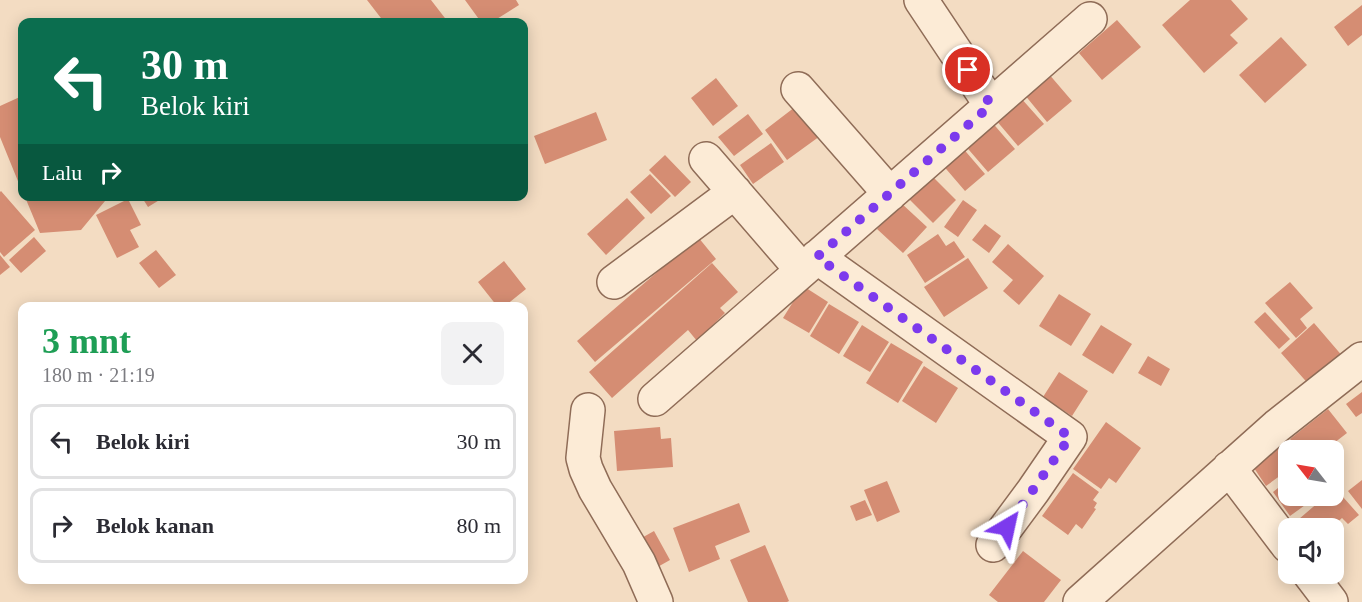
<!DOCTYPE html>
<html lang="id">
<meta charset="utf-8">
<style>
:root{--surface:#fff;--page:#f2f2f3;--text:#2b2b33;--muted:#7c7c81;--line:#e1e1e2}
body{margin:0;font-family:"Times New Roman",serif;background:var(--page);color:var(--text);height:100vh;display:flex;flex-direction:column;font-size:22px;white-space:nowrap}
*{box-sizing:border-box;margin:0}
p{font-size:20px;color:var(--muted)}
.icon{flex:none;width:33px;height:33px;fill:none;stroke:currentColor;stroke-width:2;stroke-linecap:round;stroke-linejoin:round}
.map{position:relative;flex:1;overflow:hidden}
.side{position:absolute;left:18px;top:302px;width:510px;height:282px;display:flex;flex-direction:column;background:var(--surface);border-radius:12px;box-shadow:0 3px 15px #0003}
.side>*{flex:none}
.hud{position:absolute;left:18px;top:18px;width:510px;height:183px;border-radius:12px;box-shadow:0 3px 15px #0003;background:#0b6e4f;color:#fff;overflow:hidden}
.needle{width:39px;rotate:301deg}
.fabs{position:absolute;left:1278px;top:440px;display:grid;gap:12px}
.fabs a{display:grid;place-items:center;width:66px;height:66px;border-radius:12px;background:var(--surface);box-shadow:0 3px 15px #0003;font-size:30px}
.pin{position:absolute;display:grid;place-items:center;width:51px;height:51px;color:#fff;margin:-26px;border:3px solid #fff;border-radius:50%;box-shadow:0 2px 6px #0007}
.me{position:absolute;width:66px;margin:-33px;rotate:36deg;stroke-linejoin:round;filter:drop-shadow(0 0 4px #0008)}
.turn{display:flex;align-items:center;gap:21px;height:126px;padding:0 24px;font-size:27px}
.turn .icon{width:78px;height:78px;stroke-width:2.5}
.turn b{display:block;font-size:42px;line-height:51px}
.then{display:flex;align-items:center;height:57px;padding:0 24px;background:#0003;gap:12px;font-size:22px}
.round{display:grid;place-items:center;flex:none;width:63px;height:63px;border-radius:12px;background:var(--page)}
.overview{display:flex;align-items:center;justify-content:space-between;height:102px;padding:0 24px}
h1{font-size:36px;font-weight:700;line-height:45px;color:#1e9e55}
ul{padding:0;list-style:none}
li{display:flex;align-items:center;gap:18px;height:75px;margin:0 12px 9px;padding:0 12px;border:3px solid var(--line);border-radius:12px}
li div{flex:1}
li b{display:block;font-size:22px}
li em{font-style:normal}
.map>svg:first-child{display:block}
</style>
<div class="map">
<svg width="1362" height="602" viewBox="0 0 1362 602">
<rect width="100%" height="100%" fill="#f3dcc2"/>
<path fill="#d58d73" d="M367,0H431L448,22H384Z
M465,0H516L519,5L492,22H481Z
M1190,0H1231L1248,19L1230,35L1238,43L1204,73L1162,25Z
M1362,5V35L1348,46L1334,27Z
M1117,20L1141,47L1102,80L1079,53Z
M1281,37L1307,65L1265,103L1239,75Z
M1048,73L1072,101L1047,122L1024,94Z
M716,78L738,106L713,126L691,98Z
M22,96V191L0,137V106Z
M1020,97L1044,124L1018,146L995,119Z
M795,107L809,127L819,119L827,131L787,160L765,130Z
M596,112L607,140L545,164L534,136Z
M748,114L763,134L734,156L718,137Z
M990,120L1015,149L988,172L963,143Z
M771,143L784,162L753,184L740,165Z
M961,146L985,174L965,191L941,163Z
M665,155L691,182L675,197L649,170Z
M650,174L671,196L651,214L630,192Z
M931,175L956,200L933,223L908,198Z
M1,191L35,230L4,257L0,252V192Z
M141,196H166L148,207Z
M25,197H115L105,201L81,230L40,233Z
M627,198L645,218L606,255L587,234Z
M128,199L141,225L130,230L139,247L117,258L96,215Z
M963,200L977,210L958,237L944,227Z
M901,203L927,227L903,253L877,229Z
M985,224L1001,236L989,253L972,240Z
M938,234L946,246L954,241L965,257L925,283L907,255Z
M34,237L46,251L21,273L9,260Z
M698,237L716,259L595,362L577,341Z
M1008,244L1044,276L1019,305L1003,291L1013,280L992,262Z
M156,250L176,275L159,288L139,263Z
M0,255L10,267L0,275Z
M968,258L988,288L944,317L924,287Z
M504,261L526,289L505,306H497L478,282Z
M712,263L738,292L720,308L725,313L713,325L714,326L697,341L688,330L612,398L589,372Z
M1290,282L1313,308L1300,319L1307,328L1296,338L1265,303Z
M803,286L828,302L809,333L783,318Z
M1059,294L1091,314L1071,346L1039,326Z
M829,304L859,322L839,354L810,336Z
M1265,312L1290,339L1279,349L1254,322Z
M1314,323L1344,358L1311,387L1281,353Z
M862,325L889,342L870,372L843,356Z
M1101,325L1132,344L1113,374L1082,355Z
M891,343L923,362L898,403L866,383Z
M1148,356L1170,369L1161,386L1138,373Z
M924,366L958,388L936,423L902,401Z
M1059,372L1088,391L1072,416L1043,397Z
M1362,392V413L1356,417L1346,404Z
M1328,409L1347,433L1325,450H1299L1290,439Z
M1106,422L1141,448L1116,483L1109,478L1101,489L1073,469Z
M660,427L661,439L671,438L673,467L617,471L614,431Z
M1284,434L1294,450H1288V470L1266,486L1248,459Z
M1073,473L1099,492L1093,500L1097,503L1094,508L1096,509L1082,529L1076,524L1068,535L1042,516Z
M1288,480V495H1319L1290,516L1273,492Z
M1362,480V509L1348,491Z
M887,481L900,512L877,522L864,490Z
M1335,488L1359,515L1348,524L1342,518L1331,528H1307L1299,519L1327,495H1334V489Z
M865,500L872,515L856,521L850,506Z
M739,503L750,532L715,546L720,559L689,572L673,528Z
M654,531L670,560L654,569L638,540Z
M765,545L789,601L787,602H748L730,560Z
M1023,551L1061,580L1044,602H998L989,595Z"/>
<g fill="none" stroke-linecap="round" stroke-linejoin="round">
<g stroke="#8f6c57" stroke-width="36">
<path id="minor" d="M921,0L991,105
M798,89L890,194
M706,159L802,270
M817,257L1070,437L1033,491L993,545
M614,282L735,192
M655,399L1090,19
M588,410L583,458L586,469L595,489L639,563L656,602
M1229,468L1288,546
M1309,573L1331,602
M1080,602L1277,426L1362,359"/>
</g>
<use href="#minor" stroke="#fcebd6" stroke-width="33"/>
</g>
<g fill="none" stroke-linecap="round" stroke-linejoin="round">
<path stroke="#7c3aed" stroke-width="10" stroke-dasharray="0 18" d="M968,70L991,105L817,257L1070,437L1007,527"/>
</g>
</svg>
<div class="fabs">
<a><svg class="needle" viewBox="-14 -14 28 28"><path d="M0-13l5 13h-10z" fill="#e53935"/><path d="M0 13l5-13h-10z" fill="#7c7c81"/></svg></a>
<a><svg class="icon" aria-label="sound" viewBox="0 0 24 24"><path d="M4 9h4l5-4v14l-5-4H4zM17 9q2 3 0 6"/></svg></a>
</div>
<div class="pin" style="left:968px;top:70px;background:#d93025"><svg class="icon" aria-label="arrive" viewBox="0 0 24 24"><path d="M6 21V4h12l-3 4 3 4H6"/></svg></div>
<svg class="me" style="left:1007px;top:527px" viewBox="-20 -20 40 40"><path d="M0-17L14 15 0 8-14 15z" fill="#7c3aed" stroke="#fff" stroke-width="4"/></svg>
<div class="hud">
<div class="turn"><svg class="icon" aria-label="left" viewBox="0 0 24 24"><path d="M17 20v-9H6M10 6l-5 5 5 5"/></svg><div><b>30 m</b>Belok kiri</div></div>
<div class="then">Lalu<svg class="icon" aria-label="right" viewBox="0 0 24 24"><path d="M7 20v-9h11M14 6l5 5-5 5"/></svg></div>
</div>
<section class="side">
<div class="overview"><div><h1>3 mnt</h1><p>180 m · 21:19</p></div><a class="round"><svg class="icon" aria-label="close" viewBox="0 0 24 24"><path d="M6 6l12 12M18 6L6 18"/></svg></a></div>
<ul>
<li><svg class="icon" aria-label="left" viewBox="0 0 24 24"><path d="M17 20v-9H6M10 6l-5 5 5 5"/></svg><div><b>Belok kiri</b></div><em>30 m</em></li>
<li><svg class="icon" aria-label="right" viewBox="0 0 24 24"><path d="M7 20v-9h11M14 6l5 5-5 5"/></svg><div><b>Belok kanan</b></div><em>80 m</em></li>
</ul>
</section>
</div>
